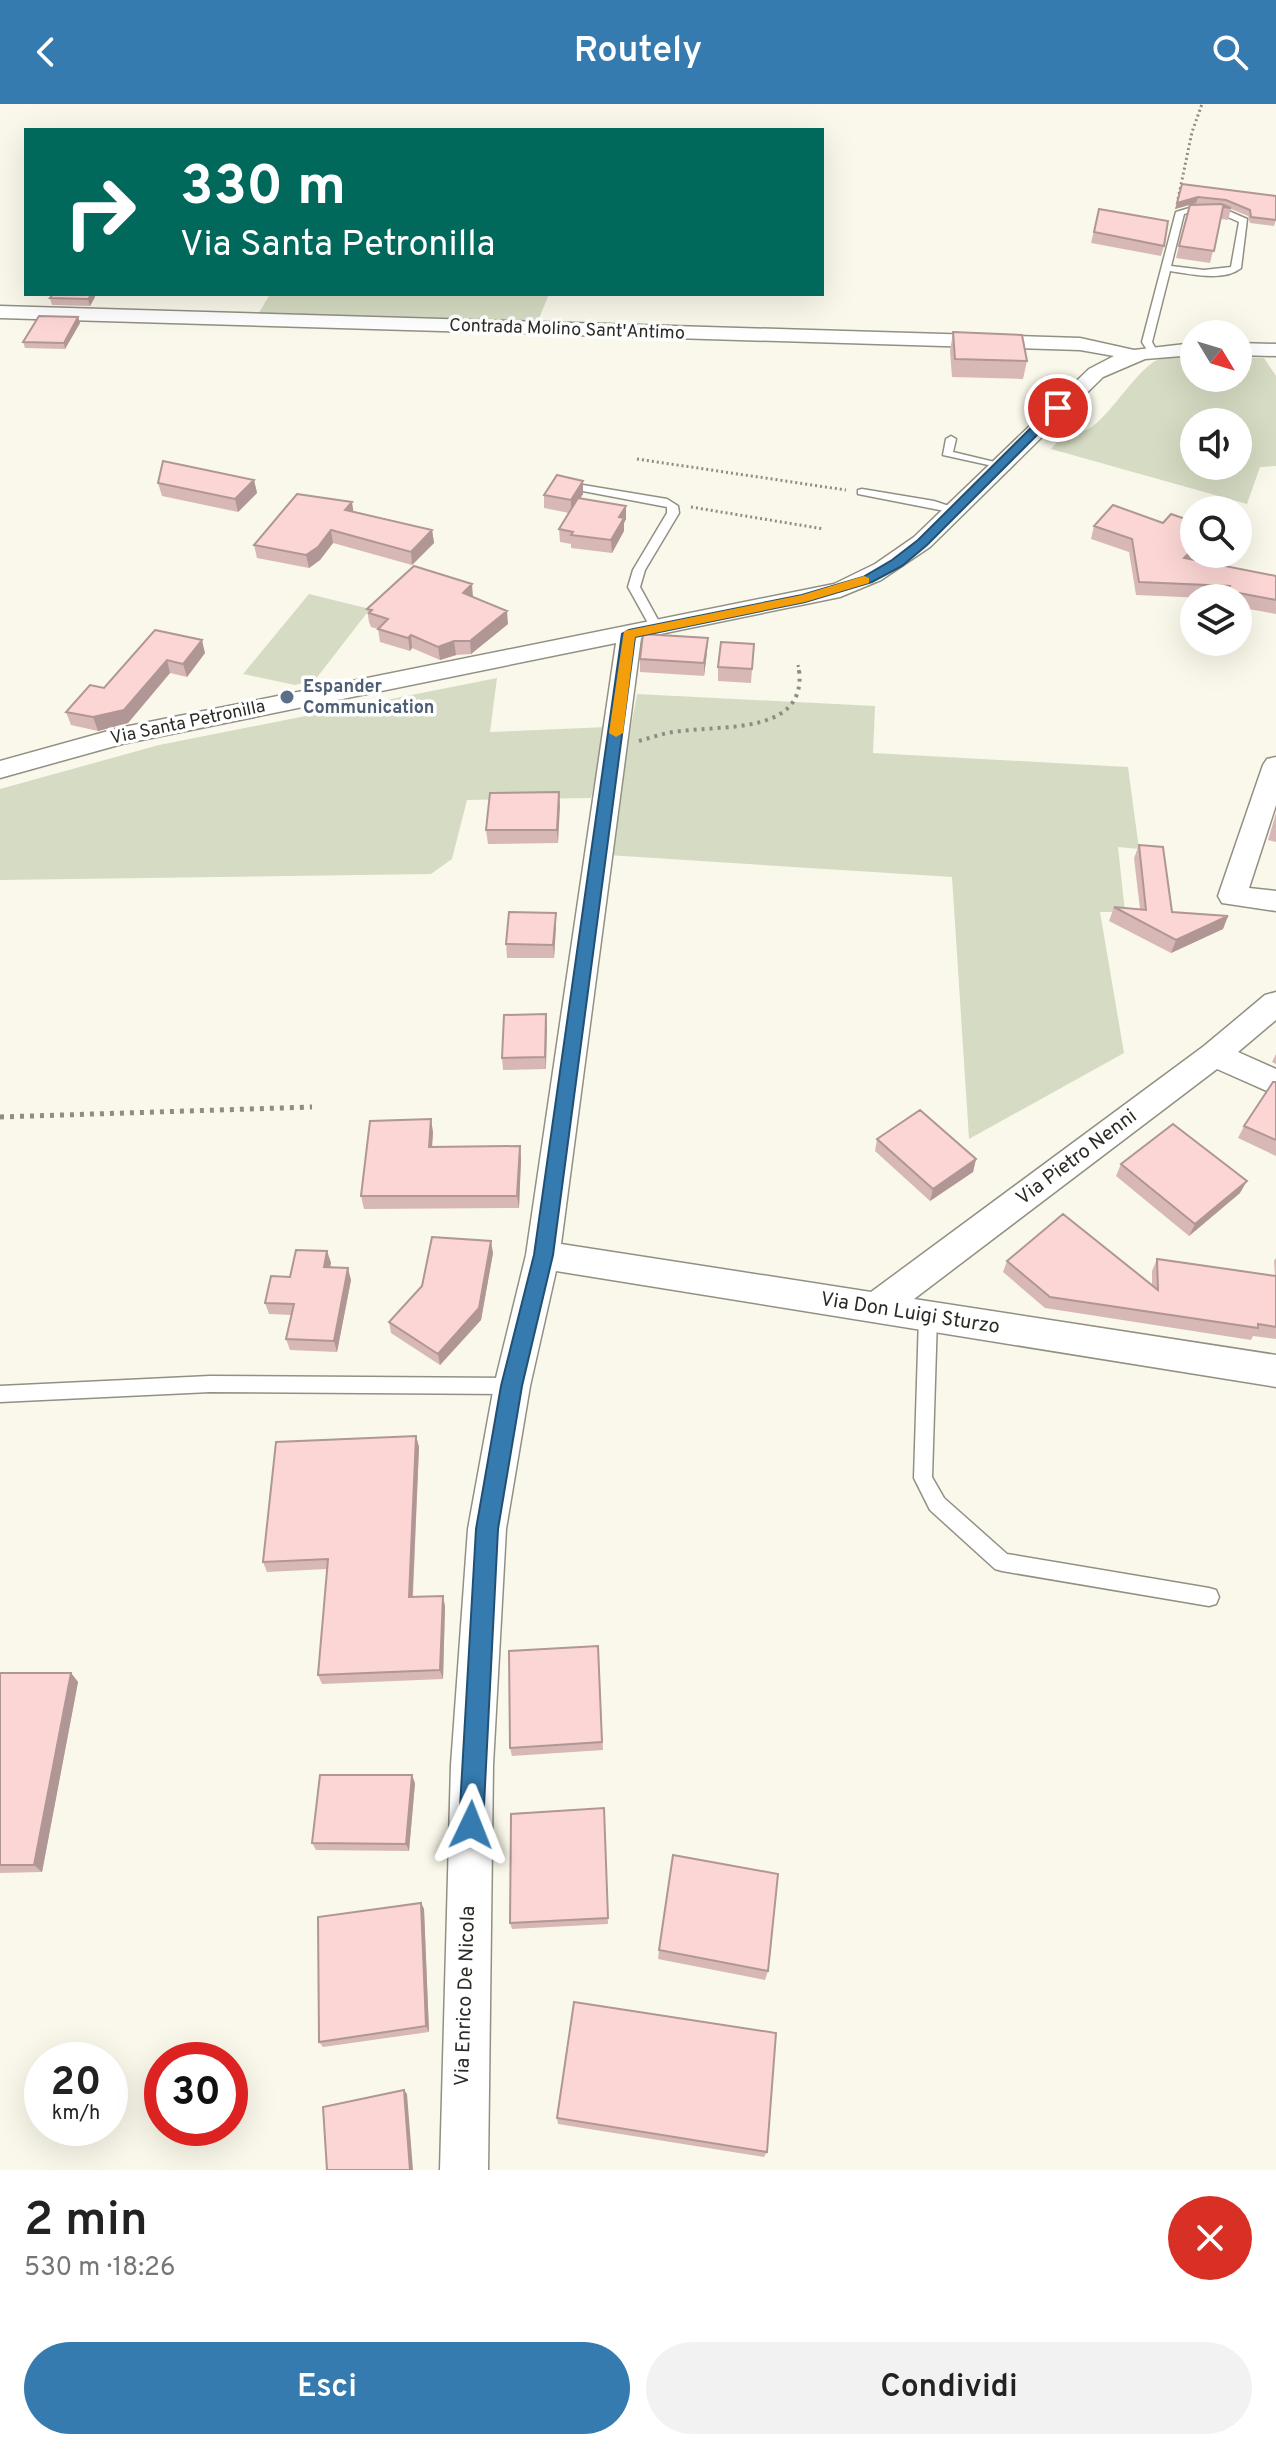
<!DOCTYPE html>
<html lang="it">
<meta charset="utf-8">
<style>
:root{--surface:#fff;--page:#f2f2f2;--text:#222;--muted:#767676;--accent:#357bb0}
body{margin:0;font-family:Overpass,sans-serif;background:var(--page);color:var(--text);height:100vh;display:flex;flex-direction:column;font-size:30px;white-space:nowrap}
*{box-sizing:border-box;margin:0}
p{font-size:26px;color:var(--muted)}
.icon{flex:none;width:44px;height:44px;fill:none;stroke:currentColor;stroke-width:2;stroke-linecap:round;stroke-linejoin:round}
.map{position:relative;height:2066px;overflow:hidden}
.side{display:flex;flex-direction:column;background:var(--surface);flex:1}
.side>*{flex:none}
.guide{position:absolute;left:24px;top:24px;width:800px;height:168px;border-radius:0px;box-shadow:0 8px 32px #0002;background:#00695c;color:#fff;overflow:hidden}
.needle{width:52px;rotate:128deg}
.tools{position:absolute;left:1180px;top:216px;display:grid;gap:16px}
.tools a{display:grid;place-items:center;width:72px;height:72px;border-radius:50%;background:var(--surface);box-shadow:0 8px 32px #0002;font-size:40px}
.speed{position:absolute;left:24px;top:1938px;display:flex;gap:16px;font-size:40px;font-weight:700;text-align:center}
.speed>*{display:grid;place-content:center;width:104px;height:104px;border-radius:50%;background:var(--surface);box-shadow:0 8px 32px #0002;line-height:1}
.speed small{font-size:20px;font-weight:400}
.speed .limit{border:12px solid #d22;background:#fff;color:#111}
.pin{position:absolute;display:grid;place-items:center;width:68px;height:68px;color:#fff;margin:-34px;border:4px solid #fff;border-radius:50%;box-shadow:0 2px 8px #0007}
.me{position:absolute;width:88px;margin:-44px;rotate:2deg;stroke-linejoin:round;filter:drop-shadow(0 0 6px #0008)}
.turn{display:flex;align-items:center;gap:28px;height:168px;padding:0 24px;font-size:36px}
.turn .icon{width:104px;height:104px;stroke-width:2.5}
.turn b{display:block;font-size:56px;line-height:68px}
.round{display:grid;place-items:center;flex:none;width:84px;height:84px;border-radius:42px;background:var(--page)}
.head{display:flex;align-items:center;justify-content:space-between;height:136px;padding:0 24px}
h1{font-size:48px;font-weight:600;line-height:60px}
.action{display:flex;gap:16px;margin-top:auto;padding:16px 24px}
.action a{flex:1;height:92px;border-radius:48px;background:var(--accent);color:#fff;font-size:32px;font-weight:600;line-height:92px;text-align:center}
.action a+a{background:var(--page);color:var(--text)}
header{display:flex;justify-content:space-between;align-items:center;height:104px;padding:0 24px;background:var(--accent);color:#fff;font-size:36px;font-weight:600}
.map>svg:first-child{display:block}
</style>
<header><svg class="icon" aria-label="back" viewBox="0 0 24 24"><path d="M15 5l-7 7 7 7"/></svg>Routely<svg class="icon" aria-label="search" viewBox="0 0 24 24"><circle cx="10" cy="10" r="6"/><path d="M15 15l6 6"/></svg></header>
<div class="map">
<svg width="1276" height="2066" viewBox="0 0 1276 2066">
<rect width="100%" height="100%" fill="#faf8ea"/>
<path fill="#d6dcc3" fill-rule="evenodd" d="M270,190H549L535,224L257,212Z
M1194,252V274H1238V253L1264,254L1276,272V362L1260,363L1247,400L1051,345C1072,320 1076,334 1093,322C1113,307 1138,265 1157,256C1167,251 1183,253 1194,252ZM1238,318V362H1194V318Z
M309,490L370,505L315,576L295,581L243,570Z
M497,574L490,628L607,623L591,694L467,696L452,755L431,770L0,776V685L159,641Z
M637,590L875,602L873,649L1128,663L1139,745L1118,743L1125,808H1100L1124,949L969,1035L952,773L607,751Z"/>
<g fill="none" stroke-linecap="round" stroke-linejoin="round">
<g stroke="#929083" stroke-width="3">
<path id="lane" d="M1196,102L1224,105L1247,115L1241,164C1224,178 1190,170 1170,167L1152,238L1157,247L1149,249L1142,238L1176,108ZM1196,107L1219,109L1239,118L1231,163L1204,166L1171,162L1184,110Z
M951,332L956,335L953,348L1007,361L1002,364L943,351L946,335Z
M571,379L667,395L678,402L679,409L645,466L640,483L663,525L661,528H653L628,483L633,466L667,409V403L567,384L566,382Z
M862,385L934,397L961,406L955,409L858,390V386Z
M928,1206L934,1208L937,1213L932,1373L944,1394L1007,1450L1209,1484L1216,1486L1219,1493L1216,1500L1209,1502L1002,1467L995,1465L930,1406L914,1374L919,1213L922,1208Z
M210,1272L512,1274L518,1276L521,1282L518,1288L512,1290L210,1288L0,1298V1282Z"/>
</g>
<g stroke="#929083" stroke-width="3">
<path id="street" d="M0,202L1080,234L1134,246L1194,239V251L1145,255L1103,273L930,443L881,476L840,493L641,534L561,1140L871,1188L1204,942L1265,891L1276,888V916L1238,948L1276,965V991L1217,965L914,1195L1276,1251V1283L556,1167L530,1282L506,1425L493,1661L488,2066H440L451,1661L468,1425L494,1282L526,1151L616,539L122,640L0,674V657L119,624L834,480L875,460L914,433L1089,265L1114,252L1080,246L0,214Z
M1238,239L1276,240V252L1238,251Z
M1276,653V701L1249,784L1276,787V807L1222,799L1218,792L1263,661L1267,655Z"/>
</g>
<path stroke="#8e8d83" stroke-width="3" stroke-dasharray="2 3" stroke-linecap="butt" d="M1178,95L1192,28L1202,0
M637,355L846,386
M691,403L824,425
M798,561L799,568"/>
<path stroke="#8e8d83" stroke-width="4" stroke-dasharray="3 5" stroke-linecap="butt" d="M639,637C653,633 667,628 682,627C725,621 807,630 799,566"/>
<path stroke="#8e8d83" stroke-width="5" stroke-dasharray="4 6" stroke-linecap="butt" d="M0,1013L312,1003"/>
<use href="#lane" fill="#fff" fill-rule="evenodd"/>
<use href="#street" fill="#fff" fill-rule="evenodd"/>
</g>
<path fill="#d8b8b6" d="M1182,80L1276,92V116L1274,122L1250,119L1248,112L1231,105L1228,116L1221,115L1210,159L1176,154L1189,101L1175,105Z
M1099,105L1164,142L1161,152L1091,139Z
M53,190H94L95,193L90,202L52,201L50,194Z
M78,213L80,219L65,245L25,244L23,238Z
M953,228L1027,257L1023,275L952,273L950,247Z
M254,376L257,389L238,408L162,392L158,379Z
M583,390L580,394L626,415L624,419V427L612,449L571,444V440L560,438L559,425L569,409L544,404V391Z
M354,407L432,426L434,439L412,461L333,439L320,456L309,464L257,454L254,441Z
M1163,419L1191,455L1276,472V510L1238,503V494H1205L1136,491L1129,448L1091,435L1094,422Z
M473,493L508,520L471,550L456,551L440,556L412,544L410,547L380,538L378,525L371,523L369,518L367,505Z
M155,526L205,549L187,573L170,569L128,619L98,627L71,621L66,608L104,584Z
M754,540L751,579L718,577V563Z
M707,548L704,572L640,568V555Z
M559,688L558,739L488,740L486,726Z
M1276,709V738L1268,736Z
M1139,741L1172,808L1228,812L1223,825L1171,849L1109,817L1114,803L1140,805L1134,754Z
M556,822L554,854H507L506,840Z
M546,910V965L503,966L502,954Z
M1276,950V960L1272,958Z
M1276,978V1052L1238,1034L1244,1022Z
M433,1028L432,1043L520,1042L521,1055L519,1104L364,1105L361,1092Z
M877,1035L976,1055L973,1068L930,1097L875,1047Z
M1121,1060L1240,1089L1189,1132L1116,1072Z
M327,1147L331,1159L330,1163L351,1176L337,1248L290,1246L286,1235L291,1211L269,1210L265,1199L290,1173Z
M493,1149L481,1216L440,1261L391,1229L389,1218L422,1182Z
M1276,1154V1235L1253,1232L1251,1236L1045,1204L1003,1168L1007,1157L1152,1181V1167L1157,1155L1275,1172L1274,1157Z
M416,1332L419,1343L413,1493L445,1502L443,1575L322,1580L318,1571L327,1465L267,1468L263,1458Z
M598,1542L603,1646L512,1652L510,1644Z
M0,1569H71L78,1578L42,1768L0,1769Z
M415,1679L409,1747L316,1746L312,1739Z
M604,1704L608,1820L512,1825L510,1819Z
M421,1799L424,1805L429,1928L323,1943L319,1938Z
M659,1846L768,1867L765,1876L658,1855Z
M557,2014L767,2048L764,2053L558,2020Z"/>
<path fill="#b09694" d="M1198,93L1196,99L1175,105L1177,99Z
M92,190H94L95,193L90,202L88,195Z
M78,213L80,219L65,245L64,239Z
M254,376L257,389L238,408L235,395Z
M583,377V390L571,409V396Z
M352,398L354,411L345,406Z
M626,402V415L624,419V427L612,449L611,436L619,413Z
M331,426L333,439L320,456L309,464L306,451Z
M432,426L434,439L412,461L411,448Z
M1194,444V450H1196L1180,467L1184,454Z
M472,480L473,493L463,489Z
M507,507L508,520L471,550L470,537Z
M411,531L412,544L410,547L408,534Z
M708,534L707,548L704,572V559Z
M202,536L205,549L187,573L183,560Z
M454,537L456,551L440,556L438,543Z
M167,556L170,569L128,619L98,627L93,613Z
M559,688L560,702L558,739L557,726Z
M556,809V822L554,854L553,841Z
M1228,812L1223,825L1171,849L1176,836Z
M546,910L547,923L546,965L545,953Z
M431,1015L433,1028L431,1056L429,1043Z
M520,1042L521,1055L519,1104L517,1092Z
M976,1055L973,1068L930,1097L933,1085Z
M1247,1077L1240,1089L1189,1132L1195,1120Z
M491,1137L493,1149L481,1216L440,1261L438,1250Z
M327,1147L331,1159L327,1175L324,1163Z
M348,1164L351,1176L337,1248L334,1237Z
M416,1332L419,1343L412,1503L409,1493Z
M443,1492L445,1502L443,1575L440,1566Z
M71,1569L78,1578L42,1768L34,1761Z
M412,1671L415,1679L409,1747L406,1740Z
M421,1799L424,1805L429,1928L426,1922Z
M404,1986L407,1990L413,2066H410Z"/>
<path fill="#fbd6d4" stroke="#b09694" stroke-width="2" d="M1182,80L1276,92V116L1251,113L1250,106L1226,96L1198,93L1177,99Z
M1221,100L1231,104L1223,103L1214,147L1179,142L1190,101Z
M1099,105L1168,117L1164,142L1094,128Z
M53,190H92L88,195L50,194Z
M39,212L78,213L64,239L23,238Z
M953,228L1022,231L1027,257L955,255Z
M163,357L254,376L235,395L158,379Z
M557,371L583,377L571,396L544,391Z
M297,390L352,398L345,406L432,426L411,448L331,426L318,443L306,451L254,441Z
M578,394L626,402L619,413L624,414L611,436L571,431L573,428L559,425Z
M1113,401L1163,419L1171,410L1194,418V444L1184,454L1276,472V496L1228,487L1230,482L1139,478L1132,435L1094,422Z
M414,462L472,480L463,489L507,507L470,537H454L438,543L411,531L408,534L378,525L388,515L369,509L372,506L367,505Z
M155,526L202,536L183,560L167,556L124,606L93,613L66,608L90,581L104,584Z
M643,530L708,534L704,559L640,555Z
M721,538L754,540L752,565L718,563Z
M559,688L557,726H486L490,689Z
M1139,741L1163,743L1172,808L1228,812L1176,836L1114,803L1146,806Z
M509,808L556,809L553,841L506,840Z
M546,910L545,953L502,954L504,911Z
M1273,978H1276V1036L1244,1022Z
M920,1006L976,1055L933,1085L877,1035Z
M431,1015L429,1043L520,1042L517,1092H361L370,1017Z
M1173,1020L1247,1077L1195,1120L1121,1060Z
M1063,1110L1158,1186L1157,1155L1276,1172V1223L1258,1220V1224L1050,1193L1007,1157Z
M432,1133L491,1137L479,1204L438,1250L389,1218L422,1182Z
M296,1146L327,1147L324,1163L348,1164L334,1237L286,1235L294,1200L265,1199L271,1172L290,1173Z
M416,1332L409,1493L443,1492L440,1566L318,1571L328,1455L263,1458L276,1338Z
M598,1542L602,1638L510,1644L509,1547Z
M0,1569H71L34,1761H0Z
M320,1671H412L406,1740L312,1739Z
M604,1704L608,1814L510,1819L511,1710Z
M673,1751L778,1770L768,1867L659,1846Z
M421,1799L426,1922L319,1938L318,1813Z
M574,1898L776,1929L767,2048L557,2014Z
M404,1986L410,2066H327L323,2003Z"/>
<path fill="#357bb0" stroke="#225072" stroke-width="2" d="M1054,301L1064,304L927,441L902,462L872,478L805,498L635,533L553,1151L522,1282L498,1425L483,1721L479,1730L471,1733L462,1730L459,1721L476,1425L501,1282L534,1151L622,530L629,526L802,491L863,473L892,456L918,436Z"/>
<path fill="#f59e0b" d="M864,472L869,474V479L805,498L635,533L623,629L616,633L609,629L624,527L802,491Z"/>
<circle fill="#5c6f8a" stroke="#fff" stroke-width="3" cx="287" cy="593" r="8"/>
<g text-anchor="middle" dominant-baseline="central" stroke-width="7" stroke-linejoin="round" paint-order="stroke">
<g font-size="18" fill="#2c2c26" stroke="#fff">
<text transform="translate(567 226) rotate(2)">Contrada Molino Sant'Antimo</text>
<text transform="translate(188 619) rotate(-12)">Via Santa Petronilla</text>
</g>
<g font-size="18" font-weight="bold" fill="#4e5e75" stroke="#fff" text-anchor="start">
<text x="303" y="583">Espander<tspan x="303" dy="21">Communication</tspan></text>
</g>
<g font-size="20" fill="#2c2c26" stroke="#fff">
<text transform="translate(1077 1054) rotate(-37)">Via Pietro Nenni</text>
<text transform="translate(910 1210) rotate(9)">Via Don Luigi Sturzo</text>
<text transform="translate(466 1892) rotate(-88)">Via Enrico De Nicola</text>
</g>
</g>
</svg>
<div class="tools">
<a><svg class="needle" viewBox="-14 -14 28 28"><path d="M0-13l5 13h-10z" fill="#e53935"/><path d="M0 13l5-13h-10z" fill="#767676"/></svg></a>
<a><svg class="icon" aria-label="sound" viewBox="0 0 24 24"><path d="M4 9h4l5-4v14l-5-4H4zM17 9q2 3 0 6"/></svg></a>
<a><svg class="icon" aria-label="search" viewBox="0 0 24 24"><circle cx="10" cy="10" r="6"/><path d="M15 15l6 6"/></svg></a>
<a><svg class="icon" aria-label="layers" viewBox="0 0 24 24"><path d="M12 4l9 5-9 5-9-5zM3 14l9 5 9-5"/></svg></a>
</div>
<div class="speed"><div>20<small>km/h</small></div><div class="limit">30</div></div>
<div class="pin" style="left:1058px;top:304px;background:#d93025"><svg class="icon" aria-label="arrive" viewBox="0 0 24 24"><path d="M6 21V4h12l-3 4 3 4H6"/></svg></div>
<svg class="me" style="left:471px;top:1721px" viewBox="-20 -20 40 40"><path d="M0-17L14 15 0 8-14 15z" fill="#357bb0" stroke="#fff" stroke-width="4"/></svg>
<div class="guide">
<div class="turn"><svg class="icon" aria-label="right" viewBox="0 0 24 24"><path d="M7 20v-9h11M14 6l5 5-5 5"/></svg><div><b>330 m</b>Via Santa Petronilla</div></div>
</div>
</div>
<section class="side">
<div class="head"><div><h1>2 min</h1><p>530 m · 18:26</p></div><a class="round" style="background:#d93025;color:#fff"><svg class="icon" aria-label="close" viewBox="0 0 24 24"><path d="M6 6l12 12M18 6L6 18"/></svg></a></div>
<div class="action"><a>Esci</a><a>Condividi</a></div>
</section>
